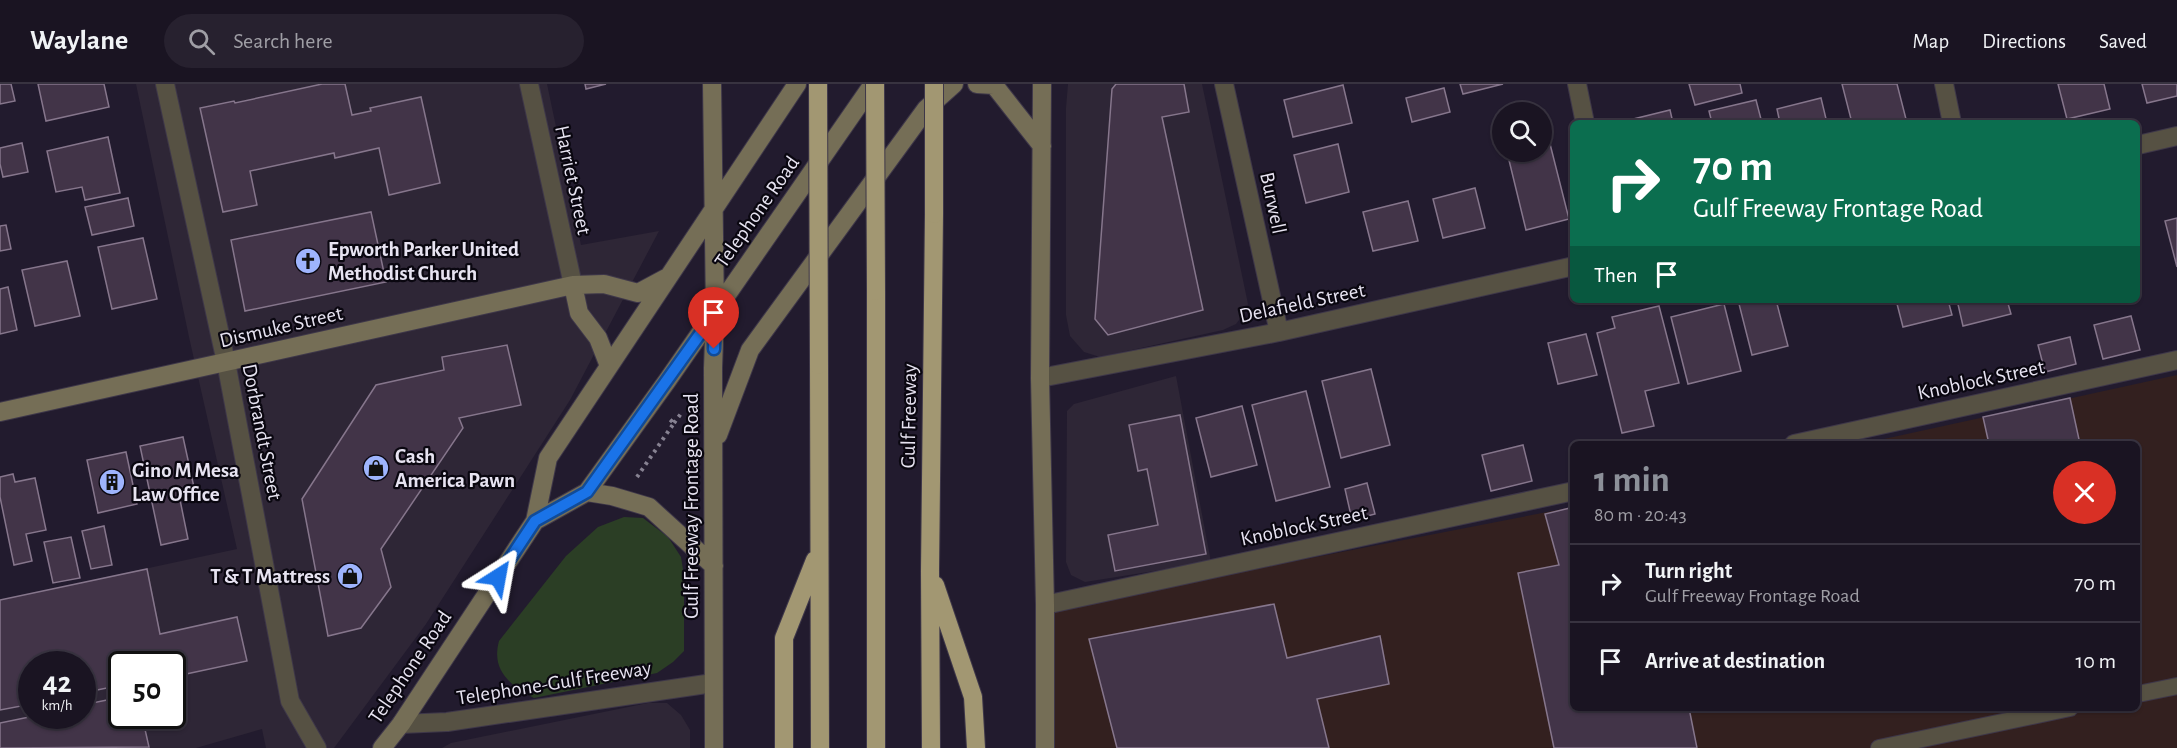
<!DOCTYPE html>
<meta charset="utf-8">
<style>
:root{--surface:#1a1422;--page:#27212f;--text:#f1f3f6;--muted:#9f9ea5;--line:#383340;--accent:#8c9099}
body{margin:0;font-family:"Alegreya Sans",sans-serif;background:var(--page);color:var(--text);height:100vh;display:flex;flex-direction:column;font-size:22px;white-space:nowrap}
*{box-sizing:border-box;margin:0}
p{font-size:20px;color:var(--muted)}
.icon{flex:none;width:33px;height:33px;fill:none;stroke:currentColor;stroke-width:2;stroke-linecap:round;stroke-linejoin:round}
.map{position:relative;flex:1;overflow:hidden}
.side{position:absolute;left:1570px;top:357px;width:570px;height:270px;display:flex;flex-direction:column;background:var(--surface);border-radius:9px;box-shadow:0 2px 4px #0004,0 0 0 2px var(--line)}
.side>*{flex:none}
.guide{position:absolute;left:1570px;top:36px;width:570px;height:183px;border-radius:9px;box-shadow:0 2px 4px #0004,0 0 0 2px var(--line);background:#0b6e4f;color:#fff;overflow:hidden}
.buttons{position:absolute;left:1492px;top:18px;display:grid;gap:12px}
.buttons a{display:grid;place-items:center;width:60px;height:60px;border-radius:50%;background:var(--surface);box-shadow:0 2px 4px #0004,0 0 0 2px var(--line);font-size:30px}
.speed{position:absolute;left:18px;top:567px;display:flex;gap:12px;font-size:30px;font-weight:700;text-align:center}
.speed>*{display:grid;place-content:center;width:78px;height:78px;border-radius:50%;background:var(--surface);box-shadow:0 2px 4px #0004,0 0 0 2px var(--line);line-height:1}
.speed small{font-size:15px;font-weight:400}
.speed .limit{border:3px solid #111;border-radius:9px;background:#fff;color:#111}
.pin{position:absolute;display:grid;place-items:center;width:51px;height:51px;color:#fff;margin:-62px -26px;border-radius:50% 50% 50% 0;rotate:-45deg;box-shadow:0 0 6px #0007}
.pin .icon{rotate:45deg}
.me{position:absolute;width:66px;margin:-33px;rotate:34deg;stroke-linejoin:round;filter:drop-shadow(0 0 4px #0008)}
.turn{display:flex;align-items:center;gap:21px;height:126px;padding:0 24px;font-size:27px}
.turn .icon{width:78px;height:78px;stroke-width:2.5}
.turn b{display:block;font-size:42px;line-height:51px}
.then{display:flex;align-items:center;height:57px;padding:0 24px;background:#0003;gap:12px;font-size:22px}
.round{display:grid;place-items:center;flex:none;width:63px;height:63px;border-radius:32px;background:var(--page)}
.head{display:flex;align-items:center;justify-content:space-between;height:102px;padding:0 24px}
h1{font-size:36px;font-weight:700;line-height:45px;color:var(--accent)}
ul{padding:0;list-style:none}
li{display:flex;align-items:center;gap:18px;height:78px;padding:0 24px;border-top:2px solid var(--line)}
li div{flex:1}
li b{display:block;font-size:22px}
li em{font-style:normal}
header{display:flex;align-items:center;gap:36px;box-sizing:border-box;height:84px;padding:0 30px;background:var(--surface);border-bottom:2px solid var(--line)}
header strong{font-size:28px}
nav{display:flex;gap:33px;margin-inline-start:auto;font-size:21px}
.search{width:420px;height:54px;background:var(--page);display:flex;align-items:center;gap:15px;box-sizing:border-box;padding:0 21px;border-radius:33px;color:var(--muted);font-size:22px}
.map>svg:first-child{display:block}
</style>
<header>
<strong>Waylane</strong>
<div class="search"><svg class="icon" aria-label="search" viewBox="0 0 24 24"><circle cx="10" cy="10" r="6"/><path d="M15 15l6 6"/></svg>Search here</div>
<nav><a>Map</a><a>Directions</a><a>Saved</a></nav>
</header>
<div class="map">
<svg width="2177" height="664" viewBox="0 0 2177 664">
<rect width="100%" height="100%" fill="#221b2e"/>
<path fill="#2e2636" d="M136,0H547L581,161L659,147L570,316L426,540L334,664H266L262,645L196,664H144L149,663L142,632H172V580H122L121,613L83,621L82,580H32V632H34L0,639V516L237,465L189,253Z
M1068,0H1202L1248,220L1245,228L1236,240L1223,246L1100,273L1084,268L1070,252L1066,231V24Z
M1176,292L1211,478L1085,498L1071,491L1066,478L1067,327L1074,320Z
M648,619H667L681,631L690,646V664H442L451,659Z"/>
<path fill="#33201f" d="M2177,291V664H1043L1045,521L1214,493L1573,423L1574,624H2138V360H1861Z"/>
<path fill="#2b3e25" d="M624,433L643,434L668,453L681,473L684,492V567L673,578L657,589L534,614C510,601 491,587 499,557L566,472L598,443Z"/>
<path fill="#423448" stroke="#86768c" stroke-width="1.5" d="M0,0H11L15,17L0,20Z
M38,0H104L109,23L46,37Z
M322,0H345L352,31L371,27L370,24L421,13L440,99L389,111L379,64L335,74L334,69L250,87L257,121L223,128L200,24L234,17L235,19Z
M585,0H606L586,5Z
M1116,0H1184L1189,28L1162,33L1203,226L1108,251L1095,235L1112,5Z
M1460,0H1503L1463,10Z
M1689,0H1740L1742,9L1695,21Z
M1842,0H1897L1907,39H1852Z
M2058,0H2104L2110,25L2067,35Z
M2142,0H2177V12L2147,19Z
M1343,1L1352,39L1293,53L1284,16Z
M1444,4L1450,28L1412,38L1406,14Z
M1821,14L1827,39H1780L1777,25Z
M1756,16L1762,39H1712L1709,27Z
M1670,26L1673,39H1626L1625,37Z
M1548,52L1569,135L1526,146L1507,68H1542V54Z
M108,53L120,109L85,116L82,103L56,108L47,67Z
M22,59L28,88L3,93L0,80V64Z
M1338,60L1349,108L1306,119L1294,71Z
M1475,104L1485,144L1443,154L1433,115Z
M128,114L134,142L92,151L85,123Z
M1408,117L1418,157L1373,167L1363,128Z
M371,128L386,198L245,227L231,156Z
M2177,134V183L2165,137Z
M6,141L11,165L0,167V142Z
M143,154L157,215L112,225L98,163Z
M67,177L80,232L35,242L22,186Z
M8,203L17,246L0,250V205Z
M1738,216H1776L1788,262L1752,271Z
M1896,216H1948L1952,231L1903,243Z
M1957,216H2007L2011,230L1963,242Z
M1724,220L1741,287L1688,300L1671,233Z
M1659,222L1679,299L1645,307L1654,342L1622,349L1597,249L1615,244L1612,233Z
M2131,232L2140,266L2103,275L2094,241Z
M1586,250L1597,291L1558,300L1548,259Z
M2070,253L2076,280L2045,288L2038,261Z
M507,261L521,321L459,334L463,344L381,465L391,503L361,544L328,552L302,415L376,301L444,286L442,273Z
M1371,285L1390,361L1341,374L1322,297Z
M1306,307L1330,403L1276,417L1252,321Z
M2070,314L2080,360H1989L1983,333Z
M1242,322L1257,381L1211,393L1196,334Z
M1180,331L1206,470L1115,487L1108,451L1158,441L1147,385L1138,387L1129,341Z
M183,353L195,408L179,411L188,455L161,461L140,362Z
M1523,361L1532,397L1491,407L1482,371Z
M126,368L137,420L98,429L87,376Z
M13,390L15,398L35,394L46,446L26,450L32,477L14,481L0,413V393Z
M1367,399L1375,430L1352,436L1345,405Z
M1574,423V624H1689L1697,664H1554L1518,489L1559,481L1545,430Z
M104,442L112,481L91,485L82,447Z
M71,453L80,494L53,499L44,458Z
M147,485L160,550L237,533L247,577L172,593V580H122V601L82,609V580H32V620L0,626V516Z
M1274,520L1287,574L1380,552L1389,600L1317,615L1329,664H1117L1089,555Z
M122,613V632H142L149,663L0,664V639L34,632H82V621Z"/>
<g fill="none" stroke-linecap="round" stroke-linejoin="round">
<g stroke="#3e3749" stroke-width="18">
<path id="lane" d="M2138,610L2177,602
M1879,664L2070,624"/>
</g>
<g stroke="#3e3749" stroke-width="20">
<path id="street" d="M165,0L226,278L290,617L317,664
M529,0L573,201
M1224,0L1279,248
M1577,0L1585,39
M1944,0L1952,39
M2138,61L2177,52
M1040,294L1279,248L1574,182
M1794,360L2177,276
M1045,521L1574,407
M401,640L447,638L713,599"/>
</g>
<g stroke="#3e3749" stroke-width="20">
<path id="secondary" d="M712,0L715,229L713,284L714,664
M977,0L994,1L1042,62
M1042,0L1040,294L1045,521V664
M573,201L579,229L598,254L609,282
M0,328L573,201L604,200L638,209L666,194
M718,351L750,266L926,25L954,0
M587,408L612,412L649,423L714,482
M535,437L587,408L667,297L873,0
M382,664L401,640L535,437L548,374L797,0"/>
</g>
<g stroke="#3e3749" stroke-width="20">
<path id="highway" d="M876,207V664
M819,281L820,664
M935,501L973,613L976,664
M784,664V554L815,476
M931,664L930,487L934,130"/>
</g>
<path stroke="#878292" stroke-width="4" stroke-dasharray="3 4.5" stroke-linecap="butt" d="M674,339L683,327
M637,393L674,339L668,334"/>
<use href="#lane" stroke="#565143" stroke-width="16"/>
<use href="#street" stroke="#565143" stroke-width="18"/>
<use href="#secondary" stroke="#756e56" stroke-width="18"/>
<use href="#highway" stroke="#a29772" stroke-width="18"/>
<g stroke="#3e3749" stroke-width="20" stroke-linecap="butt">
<path id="highway-bridge" d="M818,0L819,281
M875,0L876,207
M934,0V130"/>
</g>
<use href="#highway-bridge" stroke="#a29772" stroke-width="18"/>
</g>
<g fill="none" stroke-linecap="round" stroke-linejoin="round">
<g stroke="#114b97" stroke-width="15">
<path id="route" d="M498,493L535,437L587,408L715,229L714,265"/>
</g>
<use href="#route" stroke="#1a73e8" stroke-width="10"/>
</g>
<defs>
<g id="church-disc" transform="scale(1.35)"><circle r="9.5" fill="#9eb4fd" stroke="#0a0710"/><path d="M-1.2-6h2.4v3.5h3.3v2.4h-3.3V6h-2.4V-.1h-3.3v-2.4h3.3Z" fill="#111"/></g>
<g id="shop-disc" transform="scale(1.35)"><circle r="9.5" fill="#9eb4fd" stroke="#0a0710"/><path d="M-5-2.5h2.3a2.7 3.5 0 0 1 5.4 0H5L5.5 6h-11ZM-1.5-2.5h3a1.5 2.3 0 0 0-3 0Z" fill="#111"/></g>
<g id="building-disc" transform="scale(1.35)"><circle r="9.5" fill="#9eb4fd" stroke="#0a0710"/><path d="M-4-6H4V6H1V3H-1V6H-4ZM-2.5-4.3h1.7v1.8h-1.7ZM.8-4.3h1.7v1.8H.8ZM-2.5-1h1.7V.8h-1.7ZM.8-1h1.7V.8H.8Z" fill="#111"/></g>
</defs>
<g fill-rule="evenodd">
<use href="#church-disc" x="308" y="177"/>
<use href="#shop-disc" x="376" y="384"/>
<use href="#building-disc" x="112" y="398"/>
<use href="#shop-disc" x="350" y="492"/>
</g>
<g text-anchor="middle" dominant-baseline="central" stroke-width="4.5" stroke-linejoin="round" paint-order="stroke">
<g font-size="21" fill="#e7e3f1" stroke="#0a0710">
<text transform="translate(573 96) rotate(78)">Harriet Street</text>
<text transform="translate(1273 119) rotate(78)">Burwell</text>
<text transform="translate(757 128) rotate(-55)">Telephone Road</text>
<text transform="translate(1302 219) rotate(-12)">Delafield Street</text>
<text transform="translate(281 243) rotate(-13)">Dismuke Street</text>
<text transform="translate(1981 296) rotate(-12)">Knoblock Street</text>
<text transform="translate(909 332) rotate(-89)">Gulf Freeway</text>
<text transform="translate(262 348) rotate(79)">Dorbrandt Street</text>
<text transform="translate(691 422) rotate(-90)">Gulf Freeway Frontage Road</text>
<text transform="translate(1304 442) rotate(-12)">Knoblock Street</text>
<text transform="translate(410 583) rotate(-56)">Telephone Road</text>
<text transform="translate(554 599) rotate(-9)">Telephone-Gulf Freeway</text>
</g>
<g font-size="21" font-weight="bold" fill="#e7e3f1" stroke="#0a0710" text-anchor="start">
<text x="328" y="165">Epworth Parker United<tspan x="328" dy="24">Methodist Church</tspan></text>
<text x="395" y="372">Cash<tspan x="395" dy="24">America Pawn</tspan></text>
<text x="132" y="386">Gino M Mesa<tspan x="132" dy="24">Law Office</tspan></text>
<text x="330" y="492" text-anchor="end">T &amp; T Mattress</text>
</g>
</g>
</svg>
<div class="buttons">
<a><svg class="icon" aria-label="search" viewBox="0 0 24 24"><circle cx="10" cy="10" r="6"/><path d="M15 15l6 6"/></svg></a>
</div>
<div class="speed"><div>42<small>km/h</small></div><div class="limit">50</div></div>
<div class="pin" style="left:714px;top:265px;background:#d93025"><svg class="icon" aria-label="arrive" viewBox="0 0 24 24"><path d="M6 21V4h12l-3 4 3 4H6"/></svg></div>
<svg class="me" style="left:498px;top:493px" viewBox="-20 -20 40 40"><path d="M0-17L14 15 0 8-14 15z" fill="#1a73e8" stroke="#fff" stroke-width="4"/></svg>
<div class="guide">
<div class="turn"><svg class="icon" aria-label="right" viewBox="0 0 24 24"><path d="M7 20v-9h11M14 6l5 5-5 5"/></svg><div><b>70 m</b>Gulf Freeway Frontage Road</div></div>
<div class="then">Then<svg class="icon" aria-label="arrive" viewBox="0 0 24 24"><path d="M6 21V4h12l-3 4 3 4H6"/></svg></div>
</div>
<section class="side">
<div class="head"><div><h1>1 min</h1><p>80 m · 20:43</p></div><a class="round" style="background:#d93025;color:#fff"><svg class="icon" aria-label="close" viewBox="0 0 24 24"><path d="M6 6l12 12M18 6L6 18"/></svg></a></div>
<ul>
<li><svg class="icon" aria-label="right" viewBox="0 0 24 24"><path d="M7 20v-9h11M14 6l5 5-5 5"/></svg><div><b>Turn right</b><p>Gulf Freeway Frontage Road</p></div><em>70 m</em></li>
<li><svg class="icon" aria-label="arrive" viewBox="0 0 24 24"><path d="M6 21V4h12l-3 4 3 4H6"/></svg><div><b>Arrive at destination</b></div><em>10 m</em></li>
</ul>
</section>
</div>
